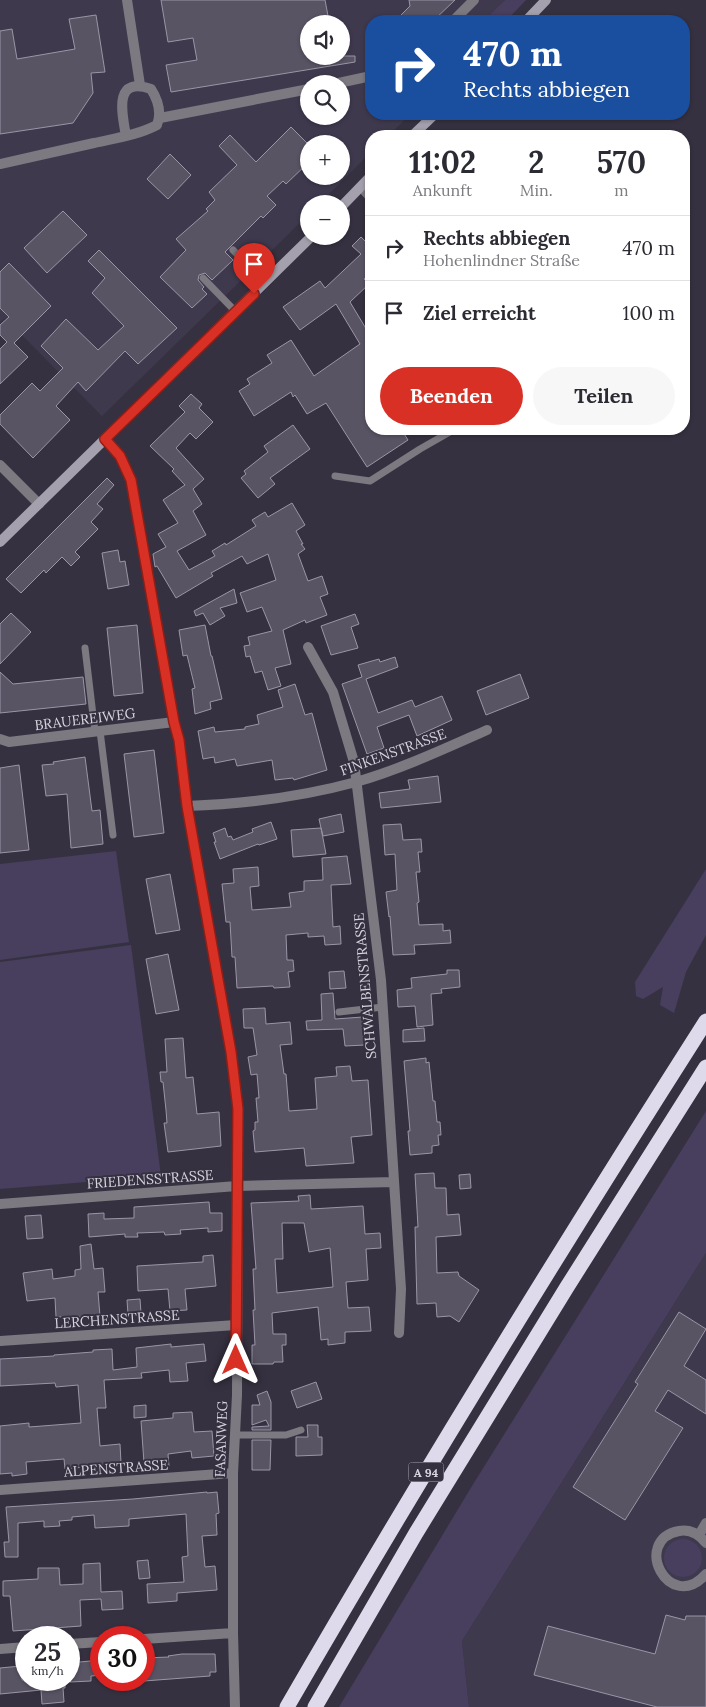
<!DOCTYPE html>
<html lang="de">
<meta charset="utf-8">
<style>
:root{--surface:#fff;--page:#f7f7f7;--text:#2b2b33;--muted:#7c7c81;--line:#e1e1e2;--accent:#d93025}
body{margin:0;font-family:Lora,serif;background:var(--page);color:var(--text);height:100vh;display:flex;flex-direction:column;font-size:19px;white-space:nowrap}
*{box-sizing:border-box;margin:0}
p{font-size:16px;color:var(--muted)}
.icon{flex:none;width:28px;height:28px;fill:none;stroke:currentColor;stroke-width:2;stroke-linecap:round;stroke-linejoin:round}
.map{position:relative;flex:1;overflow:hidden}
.drawer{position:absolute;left:365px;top:130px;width:325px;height:305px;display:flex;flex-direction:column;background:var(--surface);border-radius:20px;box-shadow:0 1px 4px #0004}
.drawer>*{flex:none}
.banner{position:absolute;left:365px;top:15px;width:325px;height:105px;border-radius:20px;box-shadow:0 1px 4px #0004;background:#1a4fa0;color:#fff;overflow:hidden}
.tools{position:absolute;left:300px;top:15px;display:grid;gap:10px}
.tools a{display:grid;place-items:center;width:50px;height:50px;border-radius:50%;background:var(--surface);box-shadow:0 1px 4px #0004;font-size:25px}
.speed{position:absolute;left:15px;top:1626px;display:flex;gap:10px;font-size:25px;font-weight:700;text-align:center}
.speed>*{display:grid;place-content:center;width:65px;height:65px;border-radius:50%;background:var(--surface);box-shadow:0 1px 4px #0004;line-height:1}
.speed small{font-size:12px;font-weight:400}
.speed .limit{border:8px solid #d22;background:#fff;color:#111}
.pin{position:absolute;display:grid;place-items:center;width:42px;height:42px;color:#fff;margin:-51px -21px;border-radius:50% 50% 50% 0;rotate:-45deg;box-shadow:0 0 5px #0007}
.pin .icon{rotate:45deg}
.me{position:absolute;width:55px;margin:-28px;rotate:0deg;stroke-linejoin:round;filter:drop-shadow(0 0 4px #0008)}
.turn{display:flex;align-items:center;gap:18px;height:105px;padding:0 15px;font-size:22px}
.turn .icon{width:65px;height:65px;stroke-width:2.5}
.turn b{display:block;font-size:35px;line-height:42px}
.eta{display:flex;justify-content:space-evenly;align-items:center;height:85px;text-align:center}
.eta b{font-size:30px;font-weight:700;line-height:35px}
.primary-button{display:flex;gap:10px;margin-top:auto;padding:10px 15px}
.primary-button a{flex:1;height:58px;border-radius:30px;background:var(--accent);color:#fff;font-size:20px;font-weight:700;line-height:58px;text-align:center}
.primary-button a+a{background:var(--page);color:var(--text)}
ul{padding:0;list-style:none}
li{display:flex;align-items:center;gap:15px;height:65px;padding:0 15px;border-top:1px solid var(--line)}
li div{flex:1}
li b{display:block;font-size:19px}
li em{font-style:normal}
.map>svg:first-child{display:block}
</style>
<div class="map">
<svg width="706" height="1707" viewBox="0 0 706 1707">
<rect width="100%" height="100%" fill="#363140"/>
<path fill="#3f394e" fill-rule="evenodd" d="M0,0H505L483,21H371V114H411L388,136H371V152L319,204H309V214L102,416L5,318L0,322ZM309,24H341V56H309ZM309,84H341V116H309ZM309,144H341V176H309Z
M706,1253V1707H469L462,1641Z"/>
<path fill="#483e5e" d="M505,0H526L506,21H483Z
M116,851L129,942L0,960V864Z
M706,869V935L686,972L674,1013L660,1005L663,987L643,999L636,996L635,982Z
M131,945L161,1176L0,1189V962Z
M706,1111V1253L462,1641L469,1707H339L472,1486Z
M664 1558a19 19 0 1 1 38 0a19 19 0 1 1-38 0Z"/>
<path fill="#595464" stroke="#9b95a7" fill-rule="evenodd" d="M161,0H325L328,16L313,19L314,24H309V56H355V62L171,92L166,65L197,60L193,38L168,42Z
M409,0H455L433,21H395L410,6Z
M96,15L105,72L91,73L93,93L73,123L0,134V31L12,29L17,59L75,49L69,19Z
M291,127L309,145V162L286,184L283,181L267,196L276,205L263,218L261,216L225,252L233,260L212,280L205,273L199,275L198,280L204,287L202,289L207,294L192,308L160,277L186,250L176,239L208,211L206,209L215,200L209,192L237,165L219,146L230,135L256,162Z
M170,154L191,175L168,199L147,179Z
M63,211L87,235L47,273L24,248Z
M361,237L370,246L371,245V264L370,263L365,268L370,273L364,279L369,284L350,302L371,337V429H401L408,440L367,467L326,403L307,414L295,395L293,397L291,392L254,416L239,391L250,384L247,379L272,363L267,355L291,340L314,376L360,344L336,304L300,330L283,307L320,281L325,288L361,254L352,246Z
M99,250L177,328L138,364L125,351L86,391L78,382L56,406L70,420L33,458L0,424V415L32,383L40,391L63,368L41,346L66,319L98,350L124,326L92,293L105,278L88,261Z
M9,263L51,306L14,343L28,357L0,384V349L7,342L0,335V325L9,317L0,308V272Z
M191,394L202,404L199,408L213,422L196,439L190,433L176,448L204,479L193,489L202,504L193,511L206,535L177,551L189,570L215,556L212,551L225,543L226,545L256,526L252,520L265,512L268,517L292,503L305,525L296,531L303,544H301L305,549L298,554L308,581L322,576L328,594L320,597L327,615L306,623L305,620L283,630L291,664L275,668L281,686L268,690L262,671L255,673L250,656L246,657L244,646L250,645L248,637L272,631L262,607L247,612L240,593L276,580L268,554L247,564L242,556L211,573L213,576L176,598L157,566L155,567L153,554L166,547L158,534L178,523L163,500L185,485L172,471L174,469L150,446L185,412L179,406Z
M293,425L310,449L270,478L275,484L258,498L241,478L246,474L244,471L268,452L264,446Z
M107,478L114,485L97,504L103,509L91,522L98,529L75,552L80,557L71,566L62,557L46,573L44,570L21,593L6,579Z
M118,550L120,562L125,561L129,585L108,589L102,553Z
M234,589L237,603L220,608L225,616L210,625L203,613L196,616L194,611Z
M11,613L31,632L0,664V624Z
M355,614L359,624L351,627L358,648L331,655L321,626Z
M137,625L143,693L114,696L107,628Z
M205,625L211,656H212L222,699L210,702L211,709L195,714L192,689L195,688L187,655L183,656L179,630Z
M395,657L398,667L366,679L378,713L412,700L415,707L442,696L452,720L417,736L409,715L377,727L384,748L367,754L342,684L362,677L358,665L379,659L380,662Z
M0,672L13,684L83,677L86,704L0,713Z
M520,674L529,698L486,715L477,691Z
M295,684L305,715L312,713L327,770L294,780L293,778L275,780L272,760L237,766L235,759L215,763L214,757L203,759L198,731L214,727L215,732L245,729V727L259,724L257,715L283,707L278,690Z
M154,750L164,833L134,837L124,754Z
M85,757L92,811L100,810L103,844L71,848L67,794L46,796L42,765L54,764L53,762Z
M19,765L29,850L0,853V768Z
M438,776L441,802L381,808L379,793L410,789L408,780Z
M341,814L344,832L323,836L321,828L326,854L293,857L291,830L321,828L319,819Z
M271,822L277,839L259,845L258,844L220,859L214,842H216L213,833L225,828L228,837L231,836L233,840L253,832L252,829Z
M401,824L403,840L421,839L422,852H418L420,872H416L419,902L417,903L419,925L443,924V931L450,930L451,943L414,945L415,954L393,955L390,916L389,917L386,892L397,890L395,854L385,855L383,825Z
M347,856L351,884L331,885L333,927L340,926L341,944L325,945L324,936L308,937V933L286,935L287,960H293L294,971L288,972L290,987L274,988L273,986L237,988L235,957H232L230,922H226L222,884L234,883L233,869L258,867L259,886L250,887L252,910L291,907L289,893L304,891V881L323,880L322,858Z
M170,874L180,930L156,934L146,879Z
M168,954L179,1010L156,1014L146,959Z
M447,970H459L460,987L441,989L442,993L431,994L433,1025L417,1027L415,1006L398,1007L397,990L412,988L411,978L447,974Z
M344,971L346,988L330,989L329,972Z
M333,993L335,1019L363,1017L365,1045L345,1046L343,1029L307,1030L306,1021L322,1020L321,994Z
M265,1008L266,1024L290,1022L292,1044L280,1045L284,1074H286L289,1111L317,1109L315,1078L337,1076L336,1067L350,1066L352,1081L368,1080L372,1135L351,1137L354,1163L306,1166L304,1148L255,1152L253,1131L255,1130V1122H258L256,1098H259L257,1074L251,1075L248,1057L257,1055L253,1028H244L243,1009Z
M424,1028L425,1041L403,1042V1030Z
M183,1038L186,1078L193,1077L197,1114L219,1112L221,1146L168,1152L164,1123H167L166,1110L163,1082H161L160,1072H167L165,1039Z
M426,1058V1063L429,1062L433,1101H435L437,1122H440L441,1135H438L439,1145L432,1146V1153L410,1155L408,1131H410L404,1061Z
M434,1173L435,1188H446L447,1215L459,1214L461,1235L436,1237L437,1273L458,1272L459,1276L479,1290L459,1322L450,1316L437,1317L436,1303L417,1304L415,1227H418L415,1174Z
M470,1174L471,1188L460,1189L459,1175Z
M310,1195L311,1209L363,1206L365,1234L380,1233L381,1248L366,1249L368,1280L346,1282L348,1308L369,1307L371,1331L345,1332V1343L328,1345V1339L321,1340L318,1307L272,1313L273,1334H286V1345H282L283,1362H274L273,1364H252V1345H255L253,1310H255L253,1269H256L251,1203L299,1201L298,1196ZM282,1223H304L309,1252L330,1248L333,1287L277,1293L275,1259H283Z
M209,1202L210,1213H222V1231L208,1232V1228L180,1230L181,1234L165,1235L164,1232L137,1233L138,1237H125V1234L89,1237L88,1214L104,1213V1219L134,1218V1207Z
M41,1215L43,1238L27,1239L25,1216Z
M91,1244L94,1269L103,1268L105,1292H98L100,1316L56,1317L55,1298L27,1301L23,1273L52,1269L53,1279L75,1276V1270L81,1269L80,1246Z
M213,1255L216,1286L185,1289L187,1310L170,1311L168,1289L138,1291L137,1266L203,1262V1256Z
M140,1299L141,1313L128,1314L127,1300Z
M679,1312L706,1329L684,1366L706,1380V1414L668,1390L655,1411L683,1428L625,1520L573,1487L638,1384L635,1382Z
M171,1344V1347L204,1344L206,1361L186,1363L188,1381L170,1382L169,1370L141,1373L142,1378L104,1380L106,1408H97L100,1446L120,1444L121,1463L65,1469L64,1459L26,1462L27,1474L12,1476V1473L0,1474V1426L29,1423V1427L81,1423L78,1385L56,1387L55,1383L0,1386V1359L54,1356V1355L93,1352V1350L112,1349L113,1370L137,1367L136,1348Z
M316,1382L322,1399L297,1408L291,1391Z
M267,1391L271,1402V1430H252V1427L269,1426L266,1420L252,1425V1405H260L257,1395Z
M146,1405V1417L134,1418V1406Z
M192,1412L194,1432L212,1431L214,1456L192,1458L191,1451L168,1454L169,1466H158L157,1462L144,1463L141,1421L173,1418V1413Z
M307,1425H318V1437H322V1455L296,1456V1437H308Z
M252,1440H271L270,1470H252Z
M207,1492V1493L217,1492L219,1513L216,1514L217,1535L202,1536L205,1567L215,1566L217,1590L177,1593V1601L148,1603L147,1584L184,1582L182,1557L188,1556L186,1514L129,1519V1526L95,1528L94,1515L72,1517V1520L59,1521L60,1526L44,1527V1521L18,1523V1557H5L4,1542H9L6,1507L133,1499Z
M148,1560L150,1578L139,1579L137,1561Z
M100,1563L101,1592L122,1591L123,1609L102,1610L101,1599L80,1600L81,1626L13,1631L10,1596H3V1581L38,1579V1568H59L60,1585L83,1584V1564Z
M666,1615L685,1620L686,1616H706V1707H657L534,1675L548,1626L655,1654Z
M182,1654H215L216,1672H210V1676L144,1681V1658L169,1657L168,1656Z
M101,1660V1675L91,1676V1681L70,1682L69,1663Z
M21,1666L22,1680H65V1688H63L64,1702L42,1704L41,1690L0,1694V1668Z"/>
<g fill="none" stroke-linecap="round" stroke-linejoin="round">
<path stroke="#7c7981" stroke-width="7" d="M360,188L371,200
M233,250L265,283
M203,278L236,312
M335,476L370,481L420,449L455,429
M85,648L95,732
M100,731L113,835
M339,1012L383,1007
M235,1435H286L301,1430"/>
<path stroke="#7c7981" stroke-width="10" d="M127,0L140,85
M453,21L474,0
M334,84L371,76
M160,118L309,89
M0,164C31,157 63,150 94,143C116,138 138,135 157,125C162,112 158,100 151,89C113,76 122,113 126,136
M105,439L120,456L131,480L174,722L179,740L187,806L231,1053L238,1109L237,1395L233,1473V1633L235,1707
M0,465L39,504
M308,647L333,692L354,762L381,980L401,1289L399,1333
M0,739L9,742L174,722
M187,806C244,804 301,797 356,782C401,769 444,749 487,730
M0,1204L237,1186L393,1182
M0,1341L236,1325
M0,1490L233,1473
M699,1535L706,1523
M706,1543C699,1534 690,1529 679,1531C631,1540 669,1615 706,1574
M144,1639L233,1633
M69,1644L101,1642
M0,1649L26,1647"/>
<path stroke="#a4a0ad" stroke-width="10" d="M526,21L546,0
M412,136L435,114
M341,207L371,176
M0,542L312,236"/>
<path stroke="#dfd9ec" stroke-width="15" d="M287,1707C421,1475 562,1247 706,1021
M315,1707L416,1533L567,1287L706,1067"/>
</g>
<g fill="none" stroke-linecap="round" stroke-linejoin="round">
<g stroke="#8d1f18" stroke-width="12">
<path id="route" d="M236,1360L238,1109L231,1052L187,806L179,740L174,722L131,480L120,456L105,439L254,294"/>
</g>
<use href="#route" stroke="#d93025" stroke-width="9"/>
</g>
<g text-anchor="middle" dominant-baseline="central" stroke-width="4" stroke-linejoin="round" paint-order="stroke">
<rect fill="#363140" stroke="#a7a4af" stroke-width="1" x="408.5" y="1462.5" width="35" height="19" rx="4"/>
<g font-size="12" font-weight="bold" fill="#d8d5df">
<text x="426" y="1472">A 94</text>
</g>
<g font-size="14" fill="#d8d5df" stroke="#363140">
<text transform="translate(85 719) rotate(-7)">BRAUEREIWEG</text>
<text transform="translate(393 752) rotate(-20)">FINKENSTRASSE</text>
<text transform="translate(365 986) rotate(-95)">SCHWALBENSTRASSE</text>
<text transform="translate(150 1179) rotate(-4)">FRIEDENSSTRASSE</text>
<text transform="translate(117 1319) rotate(-4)">LERCHENSTRASSE</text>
<text transform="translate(221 1439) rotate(-88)">FASANWEG</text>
<text transform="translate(116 1468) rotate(-4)">ALPENSTRASSE</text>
</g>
</g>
</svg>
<div class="tools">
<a><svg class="icon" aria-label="sound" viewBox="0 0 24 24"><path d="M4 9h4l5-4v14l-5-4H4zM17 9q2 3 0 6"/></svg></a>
<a><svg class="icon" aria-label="search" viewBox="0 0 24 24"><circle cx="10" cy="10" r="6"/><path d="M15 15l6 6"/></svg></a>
<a>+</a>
<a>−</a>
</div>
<div class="speed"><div>25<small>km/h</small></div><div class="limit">30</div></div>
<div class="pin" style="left:254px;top:294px;background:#d93025"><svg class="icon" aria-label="arrive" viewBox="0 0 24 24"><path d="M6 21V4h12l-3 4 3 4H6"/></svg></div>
<svg class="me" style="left:236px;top:1360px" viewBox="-20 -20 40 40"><path d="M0-17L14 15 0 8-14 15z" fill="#d93025" stroke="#fff" stroke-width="4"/></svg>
<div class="banner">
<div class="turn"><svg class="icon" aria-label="right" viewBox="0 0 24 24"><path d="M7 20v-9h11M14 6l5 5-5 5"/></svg><div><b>470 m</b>Rechts abbiegen</div></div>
</div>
<section class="drawer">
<div class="eta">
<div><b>11:02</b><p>Ankunft</p></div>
<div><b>2</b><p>Min.</p></div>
<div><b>570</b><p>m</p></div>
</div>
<ul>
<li><svg class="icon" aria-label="right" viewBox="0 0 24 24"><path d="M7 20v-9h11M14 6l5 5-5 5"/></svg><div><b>Rechts abbiegen</b><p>Hohenlindner Straße</p></div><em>470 m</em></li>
<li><svg class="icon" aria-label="arrive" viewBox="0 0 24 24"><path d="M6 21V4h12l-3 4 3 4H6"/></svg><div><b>Ziel erreicht</b></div><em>100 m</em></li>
</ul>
<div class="primary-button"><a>Beenden</a><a>Teilen</a></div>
</section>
</div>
